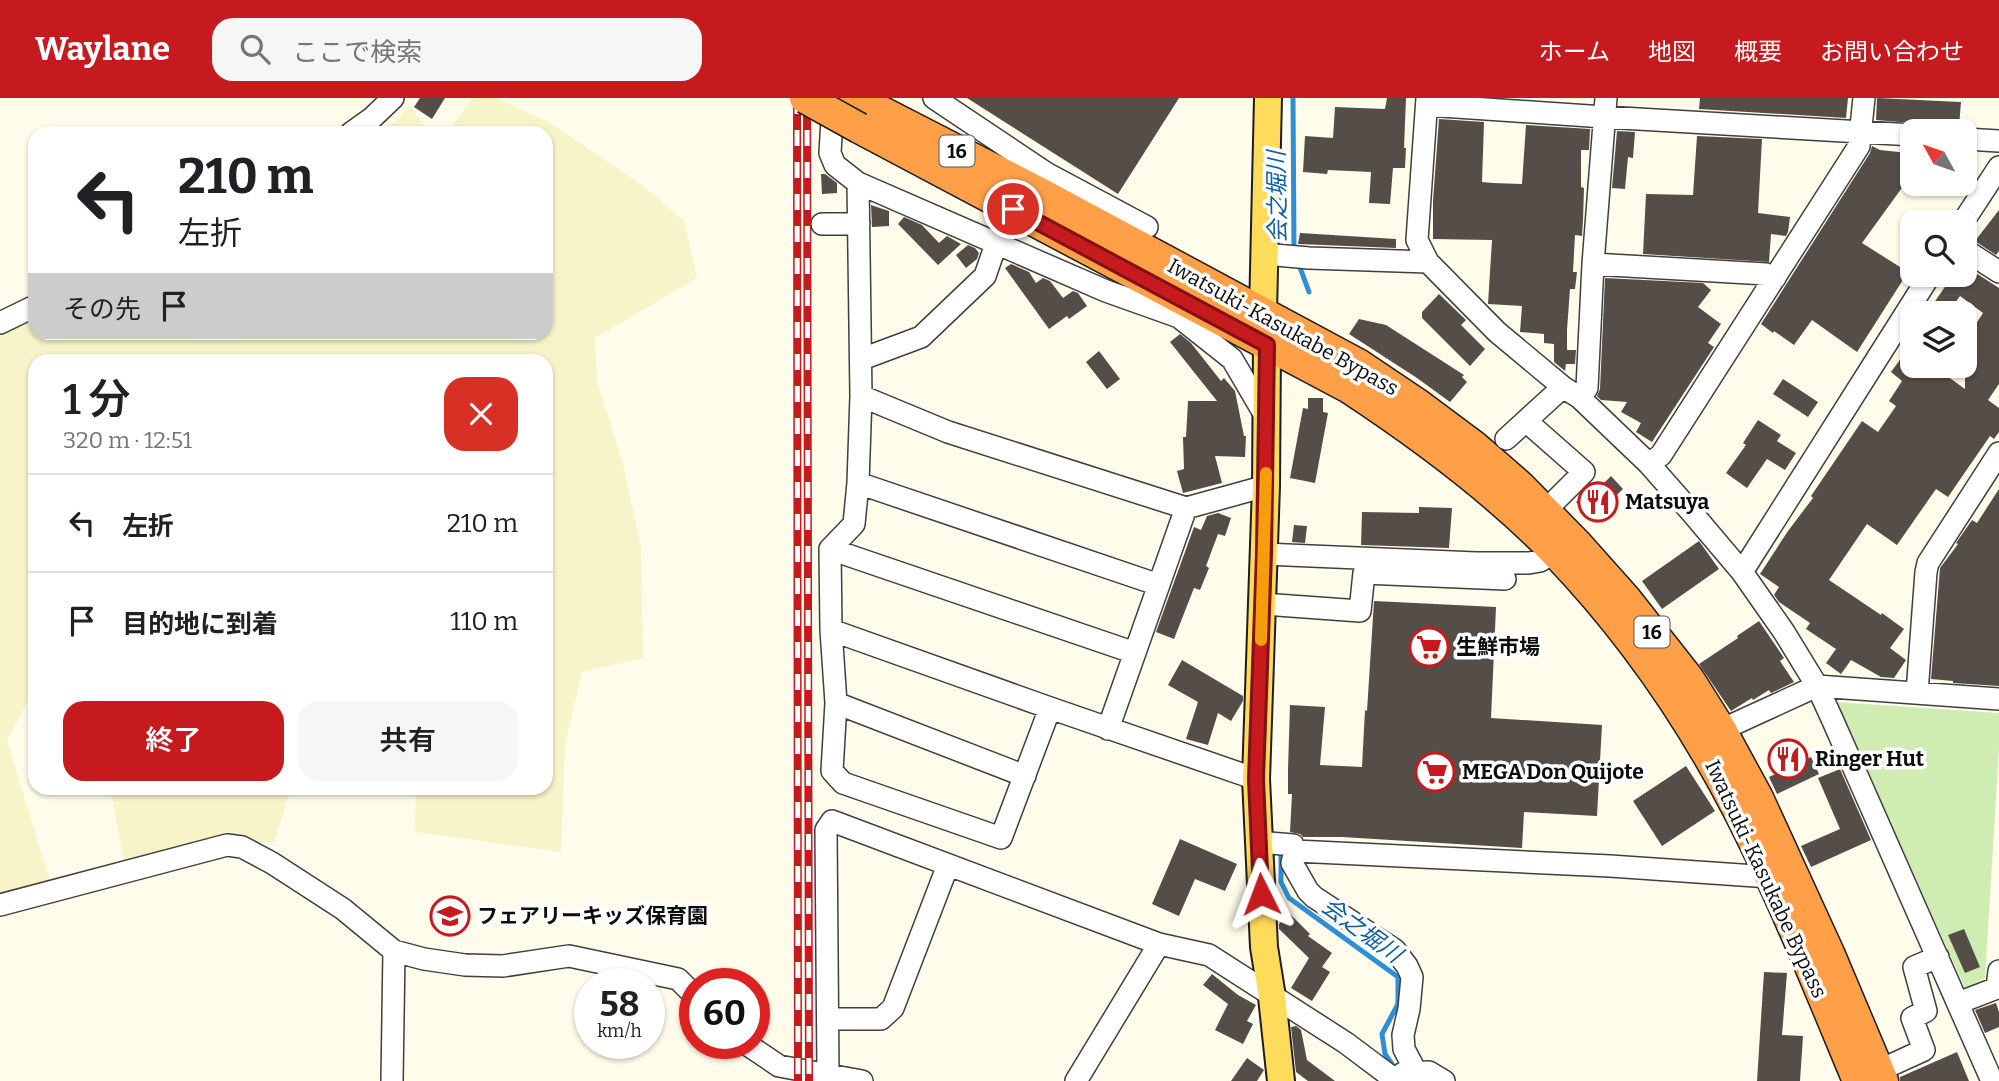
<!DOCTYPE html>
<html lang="ja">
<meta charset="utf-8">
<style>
:root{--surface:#fff;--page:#f6f6f6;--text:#202124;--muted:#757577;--line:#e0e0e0;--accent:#c61a1e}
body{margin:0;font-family:Bitter,"Noto Sans JP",serif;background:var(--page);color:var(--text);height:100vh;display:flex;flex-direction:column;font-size:26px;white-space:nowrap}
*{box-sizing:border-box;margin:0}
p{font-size:23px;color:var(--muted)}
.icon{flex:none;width:38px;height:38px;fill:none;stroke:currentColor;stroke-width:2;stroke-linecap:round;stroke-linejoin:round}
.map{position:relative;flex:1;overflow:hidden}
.details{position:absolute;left:28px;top:256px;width:525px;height:441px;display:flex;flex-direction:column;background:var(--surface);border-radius:21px;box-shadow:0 2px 5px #0004}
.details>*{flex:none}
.top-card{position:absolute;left:28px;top:28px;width:525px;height:214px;border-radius:21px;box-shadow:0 2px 5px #0004;background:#fff;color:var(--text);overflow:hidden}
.needle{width:46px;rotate:310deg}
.controls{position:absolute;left:1900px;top:21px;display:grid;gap:14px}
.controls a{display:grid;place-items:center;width:77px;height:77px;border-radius:14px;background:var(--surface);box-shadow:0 2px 5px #0004;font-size:35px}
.speed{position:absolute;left:574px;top:870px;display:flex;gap:14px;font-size:35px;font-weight:700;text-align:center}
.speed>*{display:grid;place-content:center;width:91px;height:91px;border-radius:50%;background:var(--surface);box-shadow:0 2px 5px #0004;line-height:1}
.speed small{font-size:18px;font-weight:400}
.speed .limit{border:10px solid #d22;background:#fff;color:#111}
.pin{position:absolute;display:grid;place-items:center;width:60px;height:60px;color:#fff;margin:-30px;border:4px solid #fff;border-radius:50%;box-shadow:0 2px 7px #0007}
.me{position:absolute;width:77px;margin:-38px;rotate:357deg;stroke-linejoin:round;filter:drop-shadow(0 0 5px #0008)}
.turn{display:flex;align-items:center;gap:24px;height:147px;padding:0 35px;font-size:32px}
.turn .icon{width:91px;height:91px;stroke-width:2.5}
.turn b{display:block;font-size:49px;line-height:60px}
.then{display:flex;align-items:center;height:66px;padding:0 35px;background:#0003;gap:14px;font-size:26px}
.round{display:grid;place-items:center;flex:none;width:74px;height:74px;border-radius:21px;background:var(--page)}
.summary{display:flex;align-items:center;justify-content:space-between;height:119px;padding:0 35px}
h1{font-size:42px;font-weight:600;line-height:52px}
.primary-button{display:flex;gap:14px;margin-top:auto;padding:14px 35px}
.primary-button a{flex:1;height:80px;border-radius:21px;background:var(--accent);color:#fff;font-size:28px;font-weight:600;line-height:80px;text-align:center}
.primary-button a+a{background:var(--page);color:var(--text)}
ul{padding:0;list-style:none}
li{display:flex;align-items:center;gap:21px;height:98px;padding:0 35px;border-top:2px solid var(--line)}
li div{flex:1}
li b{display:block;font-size:26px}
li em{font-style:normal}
header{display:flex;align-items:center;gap:42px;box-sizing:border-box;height:98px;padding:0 35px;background:var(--accent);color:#fff}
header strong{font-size:33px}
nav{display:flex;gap:38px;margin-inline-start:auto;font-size:24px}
.search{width:490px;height:63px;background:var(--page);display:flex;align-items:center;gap:18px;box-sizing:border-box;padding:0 24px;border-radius:21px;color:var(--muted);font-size:26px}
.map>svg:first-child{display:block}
</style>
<header>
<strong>Waylane</strong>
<div class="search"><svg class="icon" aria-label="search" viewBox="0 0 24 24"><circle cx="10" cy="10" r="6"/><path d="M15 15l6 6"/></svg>ここで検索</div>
<nav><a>ホーム</a><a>地図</a><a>概要</a><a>お問い合わせ</a></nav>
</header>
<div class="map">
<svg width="1999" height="983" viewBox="0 0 1999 983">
<rect width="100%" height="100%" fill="#fffceb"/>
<path fill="#f7f4c9" d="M473,0H495L549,24L643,88L684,123L697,180L595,240L597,283L623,366L641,449L643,560L582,574L565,646L561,754L415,734L416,690H546V262H35V595H32L7,643L50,783L0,797V238L35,221V234H210L216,243L238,234H546V35H447Z
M409,8L431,35H374L397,23Z
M110,690H291L274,744L220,748L124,763Z"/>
<path fill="#cfecb2" d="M1836,604L1999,615V650L1985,880L1965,890Z"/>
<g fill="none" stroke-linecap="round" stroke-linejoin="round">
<path stroke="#2d8fd7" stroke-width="5" d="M1293,0L1294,152
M1298,164L1309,194
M1281,752V784L1289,800L1398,879V906L1382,936L1385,956L1396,972"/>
</g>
<path fill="#554d48" d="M420,0H445L432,21L414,9Z
M967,0H1179L1118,96Z
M1387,0H1406L1404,50H1406L1405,70H1393L1390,106L1369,105L1371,74L1328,72L1327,76L1303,74L1305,38L1333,40L1335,9L1385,11Z
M1700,0H1848L1846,20L1699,11Z
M1877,0L1961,4L1959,29L1876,22Z
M1439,21L1484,24L1482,84L1493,85L1522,86L1526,27L1590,31L1589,52H1581V89L1584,90L1583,122L1582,138L1575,137L1573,174H1577L1575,191H1570L1567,232V252H1576L1575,266H1566L1565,273L1554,264V246L1544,245V236L1520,234L1522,208L1488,206L1492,142L1433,141V103Z
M1617,33L1635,34L1633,60L1628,59L1625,91L1612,90Z
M1697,38L1762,41L1758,115L1790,119L1788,134L1786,138L1771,136L1769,164L1643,156L1646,96L1693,97Z
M1872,48L1880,52L1908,55L1904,87L1862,145L1908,174L1857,254L1812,222L1794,247L1774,233L1773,235L1761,226L1870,55Z
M821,76H825L837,85V95L822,96Z
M871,107L889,113V128L872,129Z
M1999,112V153L1996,157L1975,143Z
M904,119L922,127L939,145L947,138L961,146L938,167L898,126Z
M1300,135L1396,141V150L1298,146Z
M968,147L975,150L979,155L977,161L966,170L956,157Z
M1011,166L1029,174L1036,185L1043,180L1050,183L1063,200L1073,193L1078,195L1087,208L1069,221L1067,218L1049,231L1005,170Z
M1965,168L1999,190V286L1988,302L1999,310V334L1994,341L1990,338L1948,399L1936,391L1897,447L1867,426L1829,482L1881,517L1882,515L1904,531L1890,550L1906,562L1894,580L1881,579L1851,562L1841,576L1826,565L1836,551L1806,531L1810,525L1779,504L1774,497L1779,489L1760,476L1788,433L1813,400L1811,398L1862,323L1878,334L1896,308L1889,303L1902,283L1891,274L1913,244V268H1933L1965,291V243L1983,215L1960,198L1948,215H1927L1953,177H1965Z
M1605,180L1703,185L1711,192L1698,209L1721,226L1708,245L1714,249L1652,344L1636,334L1641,325L1621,314L1627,304L1601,302L1597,298L1600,291Z
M1439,196L1466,222L1461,227L1485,251L1470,268L1422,220V214Z
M1359,221L1386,227L1464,277L1462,279L1467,284L1450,304L1417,280L1349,236Z
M1180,236L1191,245L1221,283L1224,280L1235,293L1244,338H1246L1245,359L1215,358L1222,385L1183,395L1177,373L1184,371L1183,339H1186L1188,303H1217L1170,244Z
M1099,253L1120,281L1107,291L1086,264Z
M1783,281L1818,304L1808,319L1773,296Z
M1308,300H1323V314L1328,315L1315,385L1290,380L1303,310L1308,311Z
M1758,322L1781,337L1777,343L1796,355L1785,372L1767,361L1747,390L1726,375L1746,347L1743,345Z
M1611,378L1623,391L1596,417L1594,416L1591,420L1576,404L1597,384L1601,388Z
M1999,391V588L1953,585V583L1931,581L1940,470L1958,446L1956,445L1972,422L1977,425Z
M1419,409L1452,410L1449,450L1361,447L1362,414L1419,415Z
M1218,415L1231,420L1225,438L1218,436L1206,468L1209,470L1200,492L1194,490L1174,541L1156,534L1194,429L1201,432L1207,418Z
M1294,427L1307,428L1305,445L1292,444Z
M1699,443L1719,471L1662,511L1642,483Z
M1374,503L1496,509L1491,620L1602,627L1597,718L1524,714L1522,750L1342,739H1303L1300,736L1290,734L1292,696H1288V672L1290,607L1325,609L1320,667L1362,669L1365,612L1367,613Z
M1759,523L1784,560L1780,563L1794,584L1771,595L1769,592L1753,602L1752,600L1731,613L1699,566L1738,540L1737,538Z
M1182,562L1243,598V603L1231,623L1218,615L1208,647L1186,641L1198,604L1168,587Z
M1811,659L1819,676L1777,696L1769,679Z
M1686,668L1715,713L1662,748L1633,703Z
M1840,671L1871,742L1811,769L1801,748L1840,731L1818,680Z
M1180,741L1237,766L1225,793L1195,781L1179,818L1152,806Z
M1289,815L1310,836L1308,838L1332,855L1322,869L1330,874L1312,903L1291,890L1309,860L1279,831V826Z
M1964,831L1980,869L1965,875L1948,837Z
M1764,874L1787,875L1782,937L1803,938L1800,983H1757Z
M1212,876L1238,897L1256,907L1247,923L1253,926L1243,946L1215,932L1228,906L1203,887Z
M1996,905L1999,914V929L1985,935L1975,912Z
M1296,928L1301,932L1307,962L1335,983H1308L1296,974L1291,929Z
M1957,954L1969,983H1900V979Z
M1247,960L1264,972L1257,983H1231Z"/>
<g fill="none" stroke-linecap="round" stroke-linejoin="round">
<g stroke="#3f3f3f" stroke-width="24">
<path id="minor" d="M934,0L1046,75L1147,129
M1427,0L1417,142L1428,164L1497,234L1563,289L1580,300L1649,366L1693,416L1742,474L1784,534L1817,588L1833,623L1992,983
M833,5L830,55L835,67L858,85
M1427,7L1604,19L1913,37
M351,35L372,20L393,0
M1965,41L1999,43
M1963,124L1999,69
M822,126H859
M1965,152L1999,174
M1265,156L1309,160L1428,164
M1593,166L1766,176L1775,180
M0,225L35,208
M862,261L921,239L985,178L996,146
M861,298L858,85L1106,193L1179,219L1232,261L1266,319
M1580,300L1587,290L1593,166L1606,0
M1526,323L1584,374L1545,413
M1506,341L1563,289
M1649,366L1661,357L1859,48L1864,0
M858,385L1159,487
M830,451L1135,555
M1264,456L1476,465H1529L1540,463L1555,454
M1742,474L1930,177
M1262,506L1360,513L1364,475L1505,481
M831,532L1050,610L1256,681
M1917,595L1926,474L1928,465L1999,355
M836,605L1025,678
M1050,610L1001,740L843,685L832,673L836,605L831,532L830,451L854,426L858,385L861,298L948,334L1186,410L1266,388
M1108,631L1186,410
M1721,632L1817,588L1999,601
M1259,744L1293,747L1295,753
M0,807L227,747L242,749L272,765L343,811L394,853L424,861L465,867L503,868L569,858L678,881L695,898
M1958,905L1997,890L1999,873
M828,921H881L893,910L948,767
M745,945L779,968L862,983
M1878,973L1924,952L1912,920L1926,913L1914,869L1938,859
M1416,974L1404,951L1403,937L1409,911L1412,879L1407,868L1395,852L1314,799L1308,793L1292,765L1295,753L1610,768L1770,779
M1403,975L1429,974L1444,983
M828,978L826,732L832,723L1159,846L1209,857L1346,945L1390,978
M392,983L394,853
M1076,983L1159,846"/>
</g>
<g stroke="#1d1d1d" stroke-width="30">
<path id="major" d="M1268,0L1263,215L1267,247L1266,388L1256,681L1264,849L1272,899L1281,983"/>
</g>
<g stroke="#1d1d1d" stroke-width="33">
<path id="highway" d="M855,0L1042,96L1358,266L1419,307L1474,348L1520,388L1577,446L1626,501L1689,581L1721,632L1758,700L1829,855L1883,983
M859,30L1349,290C1422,338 1494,391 1555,454C1628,530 1690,619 1738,712C1783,800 1820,892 1858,983"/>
</g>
<use href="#minor" stroke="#fff" stroke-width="21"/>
<use href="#major" stroke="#ffdb5b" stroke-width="26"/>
<use href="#highway" stroke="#ffa049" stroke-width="30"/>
<g stroke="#c61a1e" stroke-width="8">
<path id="rail" d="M797,0L798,983
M807,0L809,983"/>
</g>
<use href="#rail" stroke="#fff" stroke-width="5" stroke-dasharray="16" stroke-linecap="butt"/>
<g stroke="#1d1d1d" stroke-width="33" stroke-linecap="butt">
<path id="highway-bridge" d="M805,0L859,30"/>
</g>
<use href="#highway-bridge" stroke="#ffa049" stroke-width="30"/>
</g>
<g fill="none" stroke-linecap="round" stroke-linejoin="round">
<g stroke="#811114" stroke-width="18">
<path id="route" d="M1013,111L1267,247L1264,456L1256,681L1261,796"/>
</g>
<use href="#route" stroke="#c61a1e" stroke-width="12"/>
<path stroke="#f59e0b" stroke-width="12" d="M1261,542L1266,375"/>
</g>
<defs>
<g id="restaurant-ring" transform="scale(2.0125)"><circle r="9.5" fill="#fff" stroke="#c61a1e" stroke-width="1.5"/><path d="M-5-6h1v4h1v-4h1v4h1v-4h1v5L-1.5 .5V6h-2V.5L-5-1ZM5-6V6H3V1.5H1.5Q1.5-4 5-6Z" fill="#c61a1e"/></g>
<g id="supermarket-ring" transform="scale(2.0125)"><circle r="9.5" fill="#fff" stroke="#c61a1e" stroke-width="1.5"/><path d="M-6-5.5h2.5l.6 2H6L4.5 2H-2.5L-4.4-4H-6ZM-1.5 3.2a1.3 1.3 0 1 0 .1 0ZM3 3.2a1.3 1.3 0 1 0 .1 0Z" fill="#c61a1e"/></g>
<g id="school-ring" transform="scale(2.0125)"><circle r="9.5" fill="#fff" stroke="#c61a1e" stroke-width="1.5"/><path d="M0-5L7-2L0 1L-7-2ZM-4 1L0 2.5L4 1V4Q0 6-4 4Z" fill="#c61a1e"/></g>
</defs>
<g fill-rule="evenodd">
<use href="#restaurant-ring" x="1598" y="404"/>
<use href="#supermarket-ring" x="1429" y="549"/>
<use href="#restaurant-ring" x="1788" y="661"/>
<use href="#supermarket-ring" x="1435" y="674"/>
<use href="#school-ring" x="450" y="818"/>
</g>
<g text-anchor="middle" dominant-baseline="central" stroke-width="7" stroke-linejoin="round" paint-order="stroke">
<g fill="#fff" stroke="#555" stroke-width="2">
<rect x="939.5" y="37.5" width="35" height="31" rx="5"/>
<rect x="1634.5" y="518.5" width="35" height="31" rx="5"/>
</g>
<g font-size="19" font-weight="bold" fill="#0c0c0c">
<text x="957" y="53">16</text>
<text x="1652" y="534">16</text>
</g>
<g font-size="21" fill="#0c0c0c" stroke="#fff">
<text transform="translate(1283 229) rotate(29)">Iwatsuki-Kasukabe Bypass</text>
<text transform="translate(1766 781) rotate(65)">Iwatsuki-Kasukabe Bypass</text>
</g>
<g font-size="21" font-weight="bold" fill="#0c0c0c" stroke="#fff" text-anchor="start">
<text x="1625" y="404">Matsuya</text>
<text x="1456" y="549">生鮮市場</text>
<text x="1815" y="661">Ringer Hut</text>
<text x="1462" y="674">MEGA Don Quijote</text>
<text x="477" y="818">フェアリーキッズ保育園</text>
</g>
<g font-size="23" font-style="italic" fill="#0d60a6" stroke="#fff">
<text transform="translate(1277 99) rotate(-91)">会之堀川</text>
<text transform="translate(1362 832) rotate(36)">会之堀川</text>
</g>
</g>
</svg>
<div class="controls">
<a><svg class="needle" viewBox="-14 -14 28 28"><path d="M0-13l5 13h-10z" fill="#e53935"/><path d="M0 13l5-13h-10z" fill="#757577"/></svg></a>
<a><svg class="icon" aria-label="search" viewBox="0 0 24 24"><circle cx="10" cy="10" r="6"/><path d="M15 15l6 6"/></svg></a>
<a><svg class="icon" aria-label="layers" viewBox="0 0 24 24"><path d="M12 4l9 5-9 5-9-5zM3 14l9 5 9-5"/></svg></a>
</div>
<div class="speed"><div>58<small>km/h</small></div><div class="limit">60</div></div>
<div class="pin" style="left:1013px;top:111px;background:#d93025"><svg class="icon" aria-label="arrive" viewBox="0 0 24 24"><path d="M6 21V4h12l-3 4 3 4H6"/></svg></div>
<svg class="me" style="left:1261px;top:796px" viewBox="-20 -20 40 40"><path d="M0-17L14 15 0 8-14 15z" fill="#c61a1e" stroke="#fff" stroke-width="4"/></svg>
<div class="top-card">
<div class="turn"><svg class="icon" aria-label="left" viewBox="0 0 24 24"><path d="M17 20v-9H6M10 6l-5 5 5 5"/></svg><div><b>210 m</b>左折</div></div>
<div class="then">その先<svg class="icon" aria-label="arrive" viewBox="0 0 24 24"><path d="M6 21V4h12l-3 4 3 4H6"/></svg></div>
</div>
<section class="details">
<div class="summary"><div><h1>1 分</h1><p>320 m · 12:51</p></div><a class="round" style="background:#d93025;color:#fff"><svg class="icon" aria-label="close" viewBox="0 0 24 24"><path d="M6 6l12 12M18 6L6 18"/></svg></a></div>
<ul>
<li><svg class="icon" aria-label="left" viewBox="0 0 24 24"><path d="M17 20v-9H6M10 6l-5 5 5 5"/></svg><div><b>左折</b></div><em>210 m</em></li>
<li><svg class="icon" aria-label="arrive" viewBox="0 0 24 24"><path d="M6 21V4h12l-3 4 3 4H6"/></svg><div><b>目的地に到着</b></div><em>110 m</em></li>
</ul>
<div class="primary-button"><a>終了</a><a>共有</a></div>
</section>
</div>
